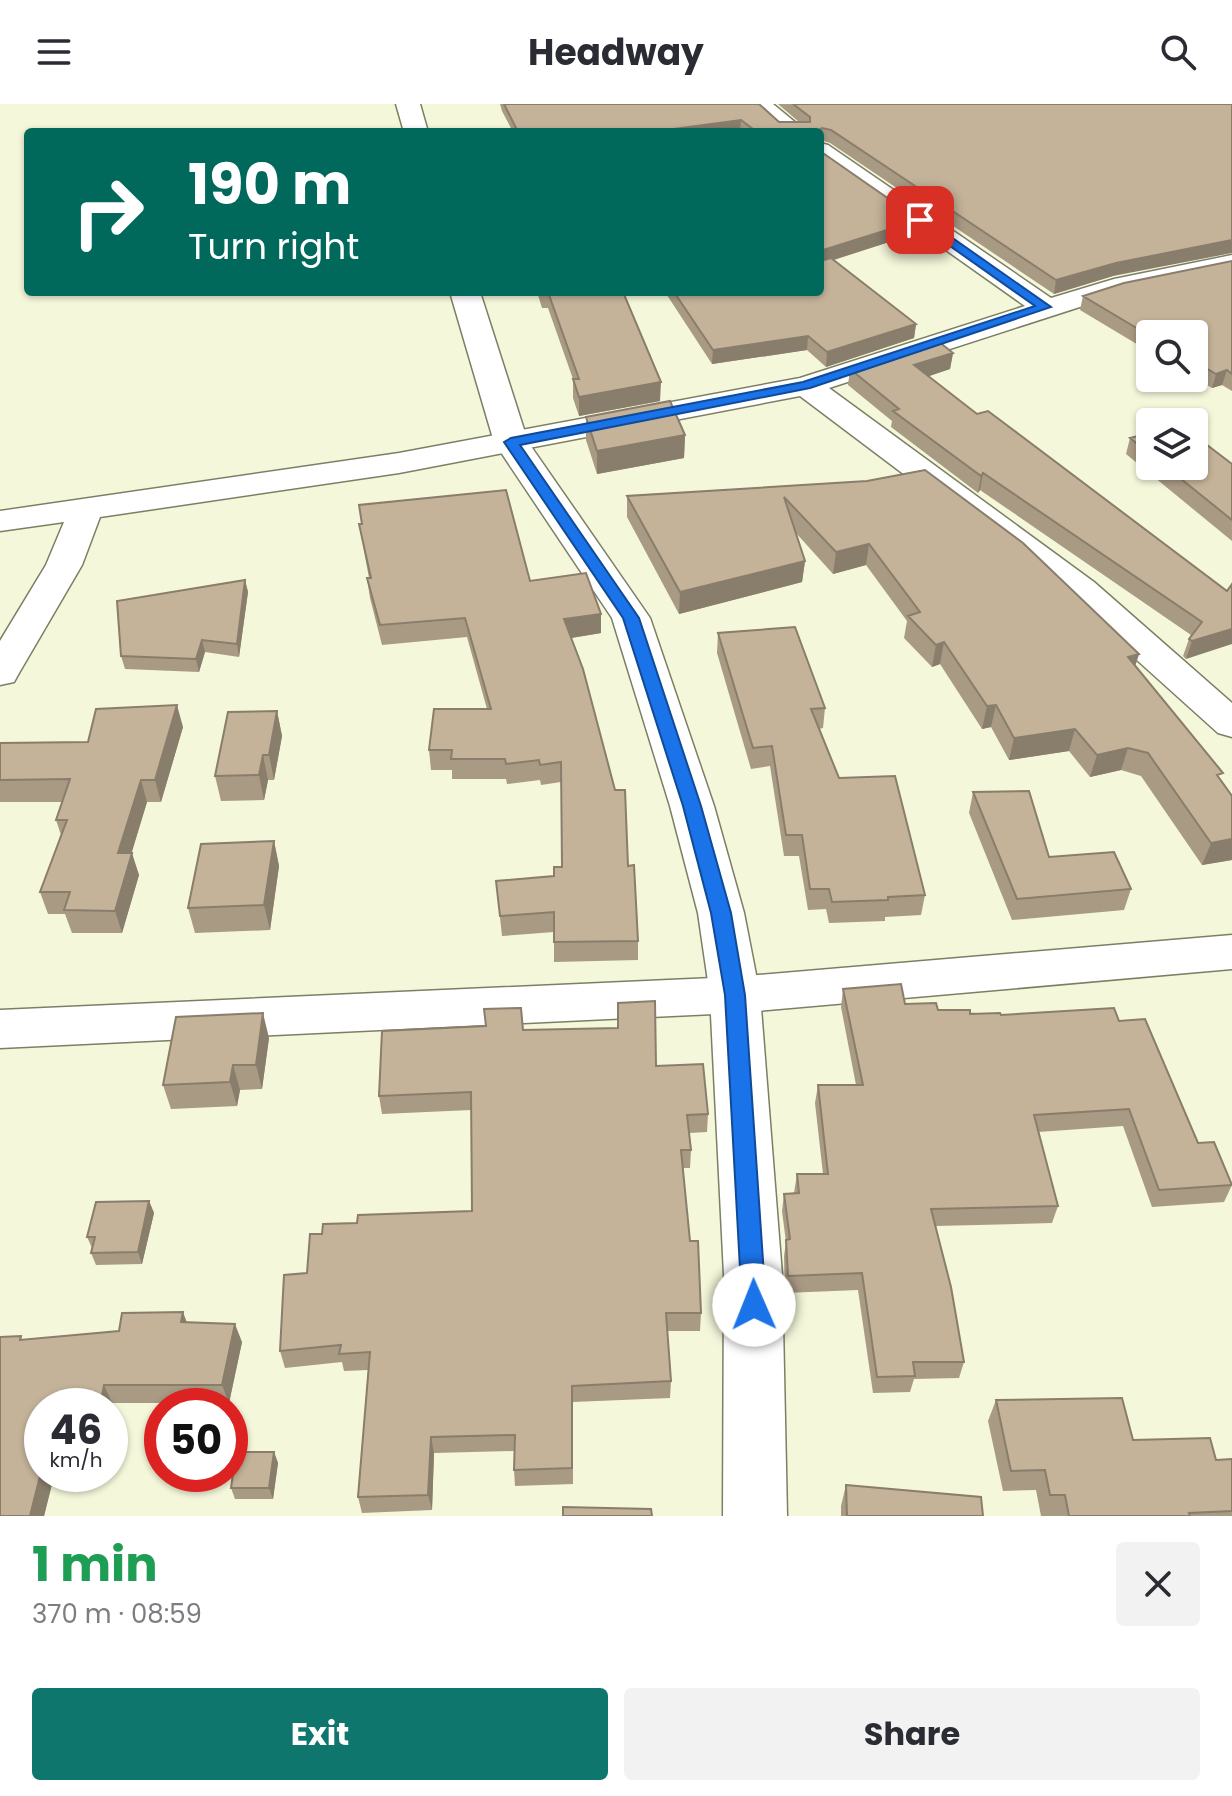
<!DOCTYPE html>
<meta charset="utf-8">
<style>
:root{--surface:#fff;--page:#f2f2f3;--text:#2b2b33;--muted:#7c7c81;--accent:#0f766e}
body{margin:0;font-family:Poppins,sans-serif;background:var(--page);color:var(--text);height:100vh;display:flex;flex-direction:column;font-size:30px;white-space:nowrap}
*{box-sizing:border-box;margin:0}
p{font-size:26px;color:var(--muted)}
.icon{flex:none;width:44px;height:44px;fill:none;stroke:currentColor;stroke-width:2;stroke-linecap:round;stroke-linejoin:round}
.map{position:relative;height:1412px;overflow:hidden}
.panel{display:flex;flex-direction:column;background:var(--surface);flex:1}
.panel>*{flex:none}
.banner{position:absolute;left:24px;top:24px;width:800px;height:168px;border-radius:8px;box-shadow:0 2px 6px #0004;background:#00695c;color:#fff;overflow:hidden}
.tools{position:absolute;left:1136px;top:216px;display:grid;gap:16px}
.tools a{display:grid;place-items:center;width:72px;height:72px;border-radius:8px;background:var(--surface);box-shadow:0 2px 6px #0004;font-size:40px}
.speed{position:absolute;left:24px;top:1284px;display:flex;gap:16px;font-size:40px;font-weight:700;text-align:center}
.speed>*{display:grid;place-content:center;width:104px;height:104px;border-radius:50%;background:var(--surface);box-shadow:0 2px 6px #0004;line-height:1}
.speed small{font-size:20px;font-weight:400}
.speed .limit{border:12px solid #d22;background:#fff;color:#111}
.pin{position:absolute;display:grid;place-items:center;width:68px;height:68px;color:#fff;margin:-34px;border-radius:16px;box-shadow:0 4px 12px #0006}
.me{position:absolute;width:88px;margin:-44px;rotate:359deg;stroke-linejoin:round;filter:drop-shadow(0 0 6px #0008)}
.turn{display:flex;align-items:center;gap:28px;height:168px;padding:0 32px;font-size:36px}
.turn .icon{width:104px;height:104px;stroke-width:2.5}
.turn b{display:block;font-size:56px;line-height:68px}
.round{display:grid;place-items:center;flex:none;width:84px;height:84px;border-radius:8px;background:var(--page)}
.summary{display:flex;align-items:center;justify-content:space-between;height:136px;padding:0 32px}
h1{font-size:48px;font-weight:700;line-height:60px;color:#1e9e55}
.button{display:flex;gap:16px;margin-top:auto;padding:16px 32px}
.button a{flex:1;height:92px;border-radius:8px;background:var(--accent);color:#fff;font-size:32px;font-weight:700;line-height:92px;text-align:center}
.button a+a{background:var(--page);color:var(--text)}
header{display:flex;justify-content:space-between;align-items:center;height:104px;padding:0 32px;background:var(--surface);font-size:36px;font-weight:700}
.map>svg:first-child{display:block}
</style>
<header><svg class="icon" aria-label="menu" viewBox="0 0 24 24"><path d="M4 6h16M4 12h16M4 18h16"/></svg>Headway<svg class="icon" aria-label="search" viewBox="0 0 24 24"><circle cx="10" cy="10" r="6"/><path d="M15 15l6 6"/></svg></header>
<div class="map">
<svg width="1232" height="1412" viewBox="0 0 1232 1412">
<rect width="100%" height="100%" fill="#f4f7da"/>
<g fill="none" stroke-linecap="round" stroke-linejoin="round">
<g stroke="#7c7f65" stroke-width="3">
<path id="minor" d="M748,0H773L807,28H780Z
M820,39L828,41L1051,194L1114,175L1232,151V167L1120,190L829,284L1094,478L1232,599V633L1218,629L1068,494L800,292L399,369L100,413L82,461L19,569L14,578L0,581V537L46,461L64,418L0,427V407L399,349L800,274L1025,202L820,57Z
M1232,831V865L735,909L0,944V906L735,873Z"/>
</g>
<g stroke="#7c7f65" stroke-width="3">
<path id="secondary" d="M396,0H420L428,28H404Z
M450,188H480L528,338L650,514L714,702L744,809L760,891L782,1171L787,1412H723L724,1171L710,891L698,809L670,702L612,514L494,338Z"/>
</g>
<use href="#minor" fill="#fff" fill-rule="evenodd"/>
<use href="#secondary" fill="#fff" fill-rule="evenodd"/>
</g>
<path fill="#a99a84" d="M500,0H759L779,18H799L778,0H1232L1113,172L1054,190L830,39L821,36L820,28H513L502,7Z
M820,47L917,129L834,156L916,220L914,234L826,263L807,246L712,260L665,188H820Z
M1232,157V287L1222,281L1212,284L1194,274V230H1150V248L1080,206L1083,192Z
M537,188H623L660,297L579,312L573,294V275L548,204H542Z
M953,249L950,265L928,272L977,310L1227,487L1186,555L1183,552L1189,535L1191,531L980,386L978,389L891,323L892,317L848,281L850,265Z
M586,313L685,331L684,354L597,370L586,336Z
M1150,329V362L1232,360V437L1126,350L1130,334Z
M867,377L1139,550L1135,562L1232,692V756L1202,761L1141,672L1121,666L1090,673L1069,647L1009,656L991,623L982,625L940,560L932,563L904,534L907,517L866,461L833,470L796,429L805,457L802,478L679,510L627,413V392Z
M359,420L530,477L601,529L571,534L628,762L638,837V856L554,858V828L502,832L496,777L554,772L562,763L561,678L541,681L540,676L507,680L506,675H452V666H431L429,646L487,605L467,533L382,541L370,494L367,474H369Z
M245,476L248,488L239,553L205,548L199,568L125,565L121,552Z
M718,529L825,604L823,624L819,625L839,674L925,791L921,811L885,813V817L829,819L826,805L808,806L799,752H784L770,662L751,665L717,549Z
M277,607L282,632L274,676H268L264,696L221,697L215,672Z
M183,623L161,698H147L131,749L139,771L122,829H72L65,810H48L40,788L61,731L56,716L62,698H0V639L88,638Z
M973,688L1049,753L1131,785L1124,806L1012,816L969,709Z
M274,737L279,762L270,826L195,829L188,804Z
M843,885L905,900L938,906L1001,911L1119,917L1198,1039L1232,1081L1224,1098L1152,1103L1123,1022L1038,1028L1058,1102L1052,1119L936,1122L964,1258L959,1274L914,1275L910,1288L873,1289L858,1186L785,1189L784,1152L786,1138L782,1107L784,1090L794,1089L797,1070H823L815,999L818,981H856L841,903Z
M523,926L656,962L708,1010L707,1028L689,1029L691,1046L690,1064H683L690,1137L701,1209L700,1227H667L671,1277L670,1294L573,1298V1380L515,1382L514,1366V1347L434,1349L432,1406L362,1409L358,1393L368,1266L344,1267L342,1258L285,1264L280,1247L307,1169L357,1119L472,1107L471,1006L382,1010L379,992Z
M269,934L262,985L240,986L237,1002L171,1005L163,981Z
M149,1097L154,1109L142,1160L96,1161L91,1149L92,1144L87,1133Z
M187,1219L242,1238L229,1299H112L42,1302V1370H70L54,1372L44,1412L21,1232L22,1236L119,1227Z
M996,1296L1133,1336L1216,1356L1232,1355V1412H1041L1036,1386L1003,1387L988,1317Z
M274,1348L278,1359L273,1395H235L231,1384Z
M846,1381L983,1412H841V1402Z"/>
<path fill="#897d6b" d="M741,16L740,28H651Z
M919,116L917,129L820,160V147Z
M1232,136V149L1113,172L1054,190L1056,176L1116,159Z
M916,220L914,234L826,263L827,248Z
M808,232L807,246L712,260L713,246Z
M953,249L950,265L912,278L914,261Z
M1227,266L1222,281L1212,284L1216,270Z
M661,278L660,297L579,312V293Z
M685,331L684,354L597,370V347Z
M983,369L980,386L978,389L981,372Z
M869,440L866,461L833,470L836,448Z
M805,457L802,478L679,510L680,488Z
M245,476L248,488L239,553L237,540Z
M601,510V529L565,535L564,515Z
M1232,525V540L1186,555L1192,537Z
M202,536L205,548L199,568L196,555Z
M944,538L940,560L932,563L936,541Z
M1139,550L1132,572L1128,553Z
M177,601L183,623L161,698L155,676Z
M996,601L991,623L982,625L987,602Z
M277,607L282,632L274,676L269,651Z
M1075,625L1069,647L1009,656L1014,634Z
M1128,644L1121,666L1090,673L1097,651Z
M263,651L268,676L264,696L259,671Z
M141,676L147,698L125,771L118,749Z
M1232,735V756L1202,761L1211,739Z
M274,737L279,762L270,826L264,801Z
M132,749L139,771L122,829L115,807Z
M263,909L269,934L262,985L256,961Z
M233,961L240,986L237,1002L230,978Z
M149,1097L154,1109L142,1160L138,1148Z
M183,1208L190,1227L181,1218Z
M235,1220L242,1238L229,1299L222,1281Z
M104,1281L112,1299L110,1311V1302H100Z
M431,1333L434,1349L432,1406L428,1391Z
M274,1348L278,1359L273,1395L269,1384Z
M42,1364V1370H53L54,1372L44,1412H30Z"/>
<path fill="#c4b399" stroke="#897d6b" stroke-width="2" d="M504,0H759L779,18H810V13L793,0H1232V136L1116,159L1056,176L831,26L822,24L818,27V28H757L741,16L651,28H518Z
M820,47L919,116L820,147Z
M831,154L916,220L827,248L808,232L713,246L674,188H820V157Z
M1232,157V270L1227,266L1216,270L1194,257V230H1150V232L1083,192L1124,179Z
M548,188H623L661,278L579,293L573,275H579Z
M938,237L953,249L914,261L977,310L988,307L1227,487L1232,480V525L1192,537L1189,535L1202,518L983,369L981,372L893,307L899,305L850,265Z
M670,297L685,331L597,347L586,313Z
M1150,329V350L1130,334Z
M1194,331L1232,360V416L1165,362H1194Z
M925,366L1023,439L1139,550L1128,553L1223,669L1217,671L1232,692V735L1211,739L1148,649L1128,644L1097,651L1075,625L1014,634L996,601L987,602L944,538L936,541L908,512L920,508L869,440L836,448L784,393L805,457L680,488L627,392L867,377Z
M506,386L530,477L586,469L601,510L564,515L583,565L615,686H625L628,762L634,761L638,837L554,838V808L500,812L496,777L554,772V763H562L561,658L540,661L539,656L506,660L505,655H451L452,646H429L434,605H491L465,514L380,521L367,474H371L359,420H362L359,401Z
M245,476L237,540L202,536L196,555L121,552L117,497Z
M795,523L825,604L811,605L839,674L895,672L925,791L888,793V796L832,798L829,785H810L802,731H786L772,642L753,644L718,529Z
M177,601L155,676H141L118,749H132L115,807L64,806L70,788H40L67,716H56L70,675L0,676V639L88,638L96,605Z
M277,607L269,651H263L259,671L215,672L228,608Z
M1029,687L1049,753L1114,748L1131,785L1017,795L973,688Z
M274,737L264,801L188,804L201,740Z
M901,880L905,900L936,899L938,906H970V910L1000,909L1001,911L1114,904L1119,917L1145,915L1198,1039L1214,1038L1232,1081L1159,1086L1129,1005L1034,1011L1058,1102L931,1105L951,1183L964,1258H913L915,1272L877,1273L862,1169L788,1172L786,1136L790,1135L784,1090L799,1089L797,1070H828L818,981H863L843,885Z
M655,897L656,962L703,960L708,1010L687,1011L691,1046H681L690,1137H698L701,1209H666L671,1277L572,1282V1364L514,1366L515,1331L431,1333L428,1391L358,1393L370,1248L339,1250L341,1241L280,1247L284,1171L307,1169L310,1130H322L323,1120L357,1119L358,1111L472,1107L471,988L379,992L382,927L486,922L484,905L521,904L523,926L618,924V899Z
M263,909L256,961H233L230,978L163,981L176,913Z
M149,1097L138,1148L91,1149L95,1133H87L96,1098Z
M183,1208L181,1218L235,1220L222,1281H104L100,1302H42V1364L30,1412H0V1233L21,1232L20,1236L119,1227L122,1209Z
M1122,1294L1133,1336L1210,1334L1216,1356L1232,1355V1407L1189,1409L1190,1412H1069L1065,1391H1050L1045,1366L1011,1367L996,1296Z
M236,1348H274L269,1384H231Z
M846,1381L981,1393L983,1412H847Z
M563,1403L651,1405L652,1412H563Z"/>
<path fill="#1a73e8" stroke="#114b97" stroke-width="2" d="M916,114H924L1051,203L810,284L520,341L639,514L701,702L731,809L745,891L766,1201L762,1209L754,1212L745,1209L742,1201L725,891L711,809L683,702L623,514L504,338L511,334L803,278L1035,202L916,118Z"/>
</svg>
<div class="tools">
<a><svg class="icon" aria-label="search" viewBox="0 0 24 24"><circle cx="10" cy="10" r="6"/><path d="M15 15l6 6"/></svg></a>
<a><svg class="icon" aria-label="layers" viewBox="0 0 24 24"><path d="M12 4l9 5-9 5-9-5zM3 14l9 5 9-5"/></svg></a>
</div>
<div class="speed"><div>46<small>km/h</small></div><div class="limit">50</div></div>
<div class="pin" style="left:920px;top:116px;background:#d93025"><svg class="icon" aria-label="arrive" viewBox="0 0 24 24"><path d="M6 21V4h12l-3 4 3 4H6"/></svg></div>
<svg class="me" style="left:754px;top:1201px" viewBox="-20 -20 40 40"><circle r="19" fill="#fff"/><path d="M0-13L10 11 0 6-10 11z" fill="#1a73e8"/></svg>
<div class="banner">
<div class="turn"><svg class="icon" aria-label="right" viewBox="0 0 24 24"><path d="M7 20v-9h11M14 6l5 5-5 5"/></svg><div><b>190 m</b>Turn right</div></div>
</div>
</div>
<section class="panel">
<div class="summary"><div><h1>1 min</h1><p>370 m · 08:59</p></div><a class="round"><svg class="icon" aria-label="close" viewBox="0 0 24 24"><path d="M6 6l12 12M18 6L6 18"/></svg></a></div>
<div class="button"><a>Exit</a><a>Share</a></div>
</section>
